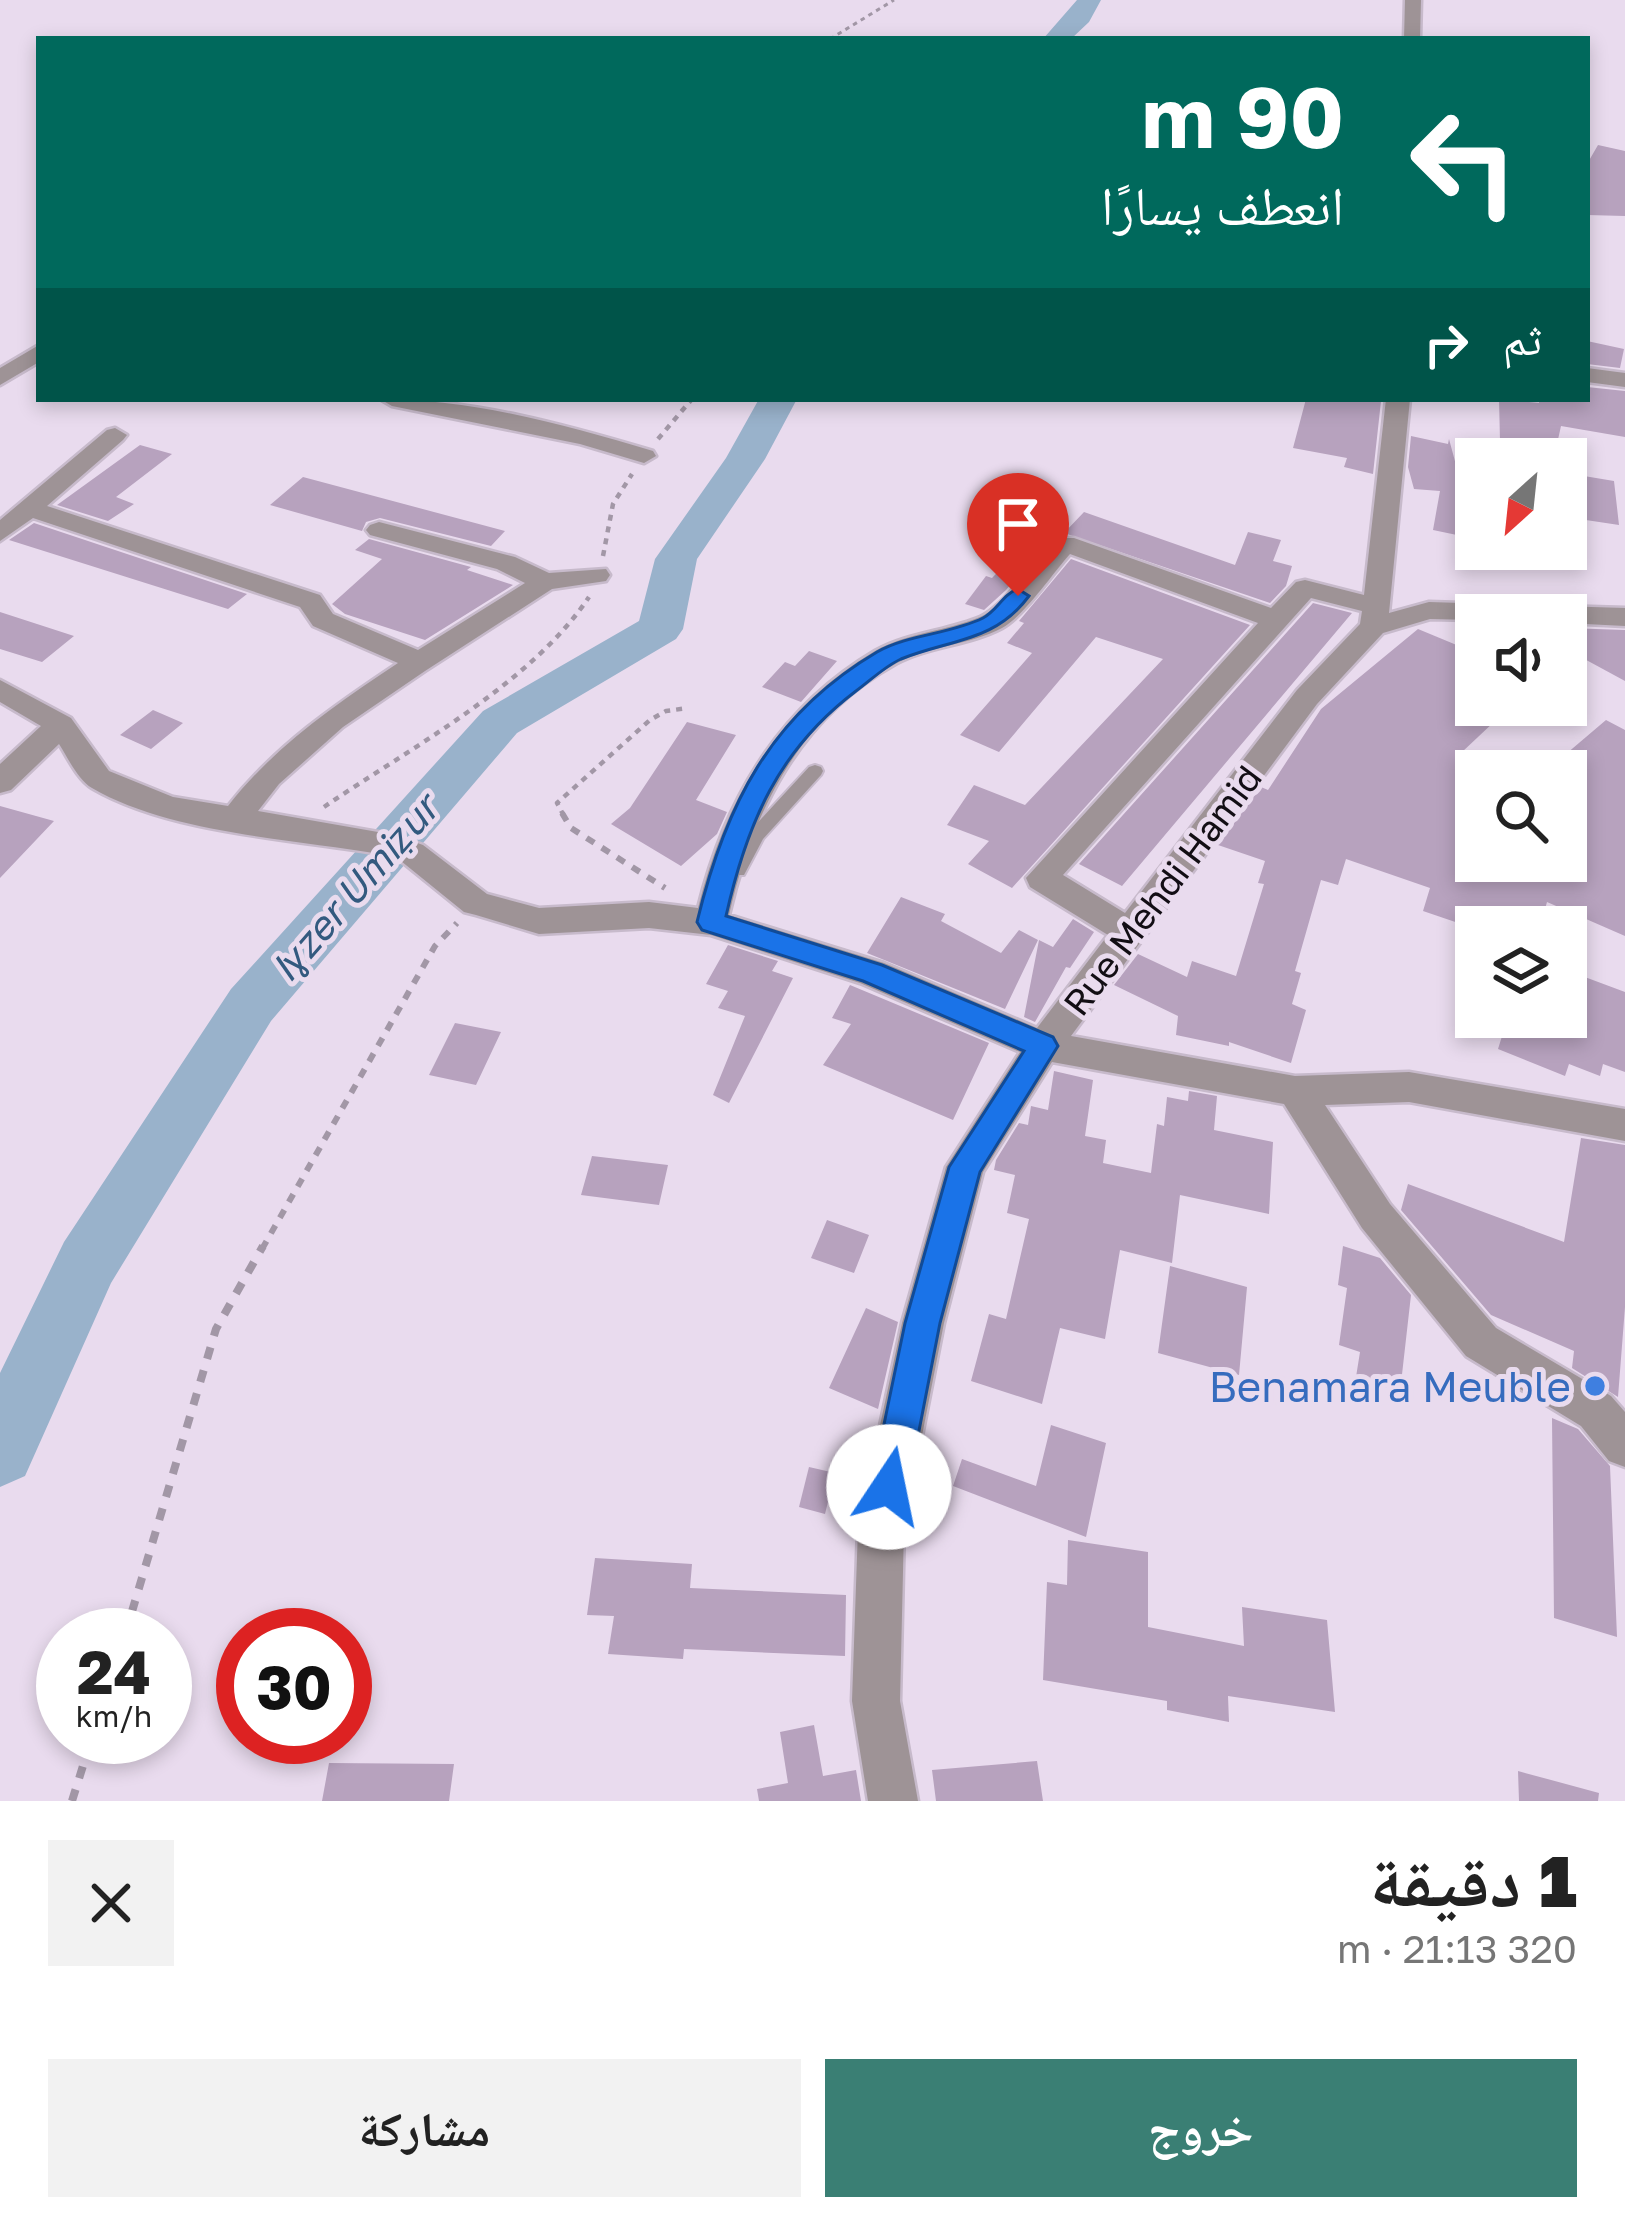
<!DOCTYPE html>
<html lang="ar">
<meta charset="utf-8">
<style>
:root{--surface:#fff;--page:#f2f2f2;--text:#222;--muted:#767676;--accent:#3a7f74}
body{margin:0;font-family:"Golos Text","Noto Naskh Arabic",sans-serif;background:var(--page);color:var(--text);direction:rtl;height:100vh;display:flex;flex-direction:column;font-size:45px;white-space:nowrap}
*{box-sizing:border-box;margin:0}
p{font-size:39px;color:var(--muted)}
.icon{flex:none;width:66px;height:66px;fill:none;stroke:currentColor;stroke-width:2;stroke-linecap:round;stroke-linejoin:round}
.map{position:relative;height:1801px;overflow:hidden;direction:ltr}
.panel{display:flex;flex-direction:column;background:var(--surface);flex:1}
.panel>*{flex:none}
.top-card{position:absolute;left:36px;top:36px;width:1554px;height:366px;border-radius:0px;box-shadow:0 6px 18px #0003;direction:rtl;background:#00695c;color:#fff;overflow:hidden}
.needle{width:78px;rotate:207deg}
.buttons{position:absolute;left:1455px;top:438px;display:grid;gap:24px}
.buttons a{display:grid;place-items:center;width:132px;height:132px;border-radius:0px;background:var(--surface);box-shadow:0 6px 18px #0003;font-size:60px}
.speed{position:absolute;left:36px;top:1608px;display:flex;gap:24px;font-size:60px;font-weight:700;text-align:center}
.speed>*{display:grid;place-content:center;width:156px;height:156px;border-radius:50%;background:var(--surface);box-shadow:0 6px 18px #0003;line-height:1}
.speed small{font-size:30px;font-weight:400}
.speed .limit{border:18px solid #d22;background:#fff;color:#111}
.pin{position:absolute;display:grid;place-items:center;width:102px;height:102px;color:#fff;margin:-123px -51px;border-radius:50% 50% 50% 0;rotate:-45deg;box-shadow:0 0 12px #0007}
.pin .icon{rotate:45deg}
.me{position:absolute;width:132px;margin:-66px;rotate:11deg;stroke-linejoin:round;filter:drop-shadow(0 0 9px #0008)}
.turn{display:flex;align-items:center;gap:42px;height:252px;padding:0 48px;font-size:54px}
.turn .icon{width:156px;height:156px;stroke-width:2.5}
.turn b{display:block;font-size:84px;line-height:102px}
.then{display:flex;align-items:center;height:114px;padding:0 48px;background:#0003;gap:24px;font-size:45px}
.round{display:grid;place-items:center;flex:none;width:126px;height:126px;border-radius:0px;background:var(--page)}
.headline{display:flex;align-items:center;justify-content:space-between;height:204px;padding:0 48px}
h1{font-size:72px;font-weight:800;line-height:90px}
.cta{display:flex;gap:24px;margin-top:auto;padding:24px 48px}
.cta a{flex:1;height:138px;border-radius:0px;background:var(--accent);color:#fff;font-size:48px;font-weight:800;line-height:138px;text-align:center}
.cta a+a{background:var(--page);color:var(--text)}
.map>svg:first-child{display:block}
</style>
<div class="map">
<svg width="1625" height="1801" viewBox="0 0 1625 1801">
<rect width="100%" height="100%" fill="#e9dbee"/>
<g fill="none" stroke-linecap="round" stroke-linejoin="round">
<path fill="#99b2cb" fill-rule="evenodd" d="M1077,0H1101L1089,22L1071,39H1043Z
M759,399H797L765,459L697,559L683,629L676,639L517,733L271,1021L111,1283L25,1476L0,1487V1373L64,1242L231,989L483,711L639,621L655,559L726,458Z"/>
</g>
<path fill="#b7a2be" d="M1598,145L1625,151V216L1587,215V164Z
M1587,341L1624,349L1620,368L1587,364Z
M1587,387L1625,391V437L1561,426L1555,453L1500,441L1499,399L1539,403V399H1587Z
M1306,399L1381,401L1373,474L1344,467L1347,458L1293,448Z
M1411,436L1448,444L1449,439L1476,539L1433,530L1440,491L1414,489L1408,467Z
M140,445L172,454L116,497L134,504L108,521L57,505Z
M1566,473L1614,481L1619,525L1566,517Z
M303,477L505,531L491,546L380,518L366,522L362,531L270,505Z
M1084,512L1235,565L1248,532L1281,540L1273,561L1292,566L1286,586L1270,603L1064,533Z
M34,523L247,594L228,609L9,540Z
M1030,538L1045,544L1006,590L984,610L965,604L986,576L992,578Z
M369,539L471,567L467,570L513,585L425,640L345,614L332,604L382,559L355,550Z
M1071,559L1250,625L1012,888L968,864L989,841L947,825L974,785L1025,805L1163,659L1096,637L999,752L960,735L1032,653L1007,643L1024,623L1019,621Z
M1313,603L1352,613L1122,886L1079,864Z
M0,612L74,636L42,662L0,649Z
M1566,628L1625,630V681L1566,649Z
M1418,629L1459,646L1476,634V705H1512L1461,753L1476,762V861H1566V754L1606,720L1625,730V936L1547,902L1540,927H1470L1423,911L1430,888L1346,859L1338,885L1321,880L1295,971L1301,973L1292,1004L1306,1010L1291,1063L1229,1042V1046L1176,1035L1178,1016L1114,985L1138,954L1187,977L1192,961L1236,976L1264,884L1258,883L1265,861L1218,845L1261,787L1268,790L1321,709Z
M809,651L837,661L801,702L762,687L785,662L795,666Z
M153,710L183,723L151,749L120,735Z
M687,722L736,735L696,800L727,812L717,834L681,866L611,824L630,808Z
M0,806L54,821L0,878Z
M901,897L945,914L941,921L1001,953L1019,930L1038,940L1005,1009L867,953Z
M1073,919L1094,932L1070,968L1066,967L1035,1022L1024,1017L1039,940L1053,947Z
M728,945L778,961L772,971L793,978L729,1103L713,1095L745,1016L718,1008L728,991L706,984Z
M1566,970L1625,992V1072L1603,1064L1600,1076L1569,1064L1565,1076L1498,1049L1508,1017H1566Z
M850,985L989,1043L953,1120L823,1065L851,1024L832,1018Z
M455,1023L501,1032L476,1085L429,1075Z
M1054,1071L1093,1080L1085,1136L1106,1140L1103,1163L1151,1173L1157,1124L1164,1126L1167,1097L1188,1101L1189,1091L1217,1096L1214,1130L1273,1142L1269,1214L1180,1195L1172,1263L1120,1250L1105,1339L1060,1328L1042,1404L971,1381L989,1314L1006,1319L1029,1219L1007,1213L1015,1175L994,1170L996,1160L1019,1123L1028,1125L1031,1106L1048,1110Z
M1581,1138L1625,1145V1307L1618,1397L1572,1368L1574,1351L1491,1315L1401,1210L1408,1184L1564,1242Z
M592,1156L668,1165L659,1205L581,1195Z
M827,1220L869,1235L854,1273L811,1258Z
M1343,1246L1380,1258L1411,1295L1400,1392L1356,1377L1360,1352L1339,1345L1347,1288L1338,1285Z
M1170,1266L1247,1287L1239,1375L1158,1353Z
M866,1308L898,1322L878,1409L829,1388Z
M1552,1418L1578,1429L1610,1466L1617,1637L1554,1618Z
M1051,1425L1106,1443L1086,1537L953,1486L962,1459L1036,1486Z
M809,1467L835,1473L825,1514L799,1507Z
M1068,1540L1148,1552V1627L1244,1646L1242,1607L1327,1620L1335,1712L1228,1696L1229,1722L1167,1710V1701L1043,1680L1047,1582L1067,1585Z
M595,1558L692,1564L690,1588L846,1595L845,1656L684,1649L683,1659L608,1654L614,1616L587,1615Z
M814,1725L823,1776L856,1770L861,1801H759L757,1789L788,1783L780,1732Z
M1037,1761L1043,1801H936L932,1770Z
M329,1763L454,1764L449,1801H322Z
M1518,1771L1599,1793L1598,1801H1519Z"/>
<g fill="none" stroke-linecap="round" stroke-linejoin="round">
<g stroke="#c7bacb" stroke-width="4">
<path id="service" d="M815,765L821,767L823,771L821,775L763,839L744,875H732L729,870L750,831L809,767Z"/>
</g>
<g stroke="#c7bacb" stroke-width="5">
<path id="minor" d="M1405,0H1421L1420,39H1404Z
M39,345V362L0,385V368Z
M1587,368L1625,373V387L1587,382Z
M380,399C472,399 566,425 653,451L656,456L644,463L580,444L392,406Z
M1386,399H1410L1389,613L1429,602L1625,608V626L1566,623V615H1476V620L1430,619L1383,633L1317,704L1071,1036L1295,1076L1409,1072L1625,1109V1141L1409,1102L1325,1105L1390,1204L1496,1328L1611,1396L1625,1412V1467L1609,1461L1581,1426L1466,1356L1362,1228L1284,1104L1052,1062L983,1172L944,1323L904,1528L900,1701L918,1801H868L852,1701L858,1528L902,1323L946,1167L1020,1052L860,983L711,935L649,928L539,934L476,915L464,912L401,861L380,854C292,839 169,833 92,788C78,780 68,758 59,744L11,790L0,793V764L41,726L0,702V680L71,718L109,771L173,797L228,806C275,746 335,705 398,663L313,626L300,607L33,518L0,541V520L107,430L115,428L127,435L123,440L47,506L320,595L333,614L418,650L525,583L497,569L370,535L366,530L370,525L379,522L515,557L549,573L606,569L610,575L606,581L552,589L425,671L343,727L279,784L258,811L395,835L423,845L487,894L539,908L649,902L698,908C725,800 777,709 875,651C906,633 947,631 980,617C1003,607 1038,558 1056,538H1074L1271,608L1296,582L1305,580L1364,595ZM1070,554L1258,623L1026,878L1030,887L1108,935L1037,1028L884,963L729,915C753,811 799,717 897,663C929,646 970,645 1002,628C1023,617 1053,573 1070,554ZM1311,598L1362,611L1360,624L1297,690L1125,913L1063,875Z"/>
</g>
<path stroke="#a297a6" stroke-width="3" stroke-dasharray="4.5 4.5" stroke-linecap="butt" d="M830,39L894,0"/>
<path stroke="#a297a6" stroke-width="4.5" stroke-dasharray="6 6" stroke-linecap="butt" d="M658,439L692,399
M603,556L613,504L632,474
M324,807C410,748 531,684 589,597
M564,816L557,803L650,720L666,711L688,708"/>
<path stroke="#a297a6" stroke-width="6" stroke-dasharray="9 9" stroke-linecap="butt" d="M562,813L571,828L665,888
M262,1249L435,946L457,923"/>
<path stroke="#a297a6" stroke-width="8" stroke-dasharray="12 12" stroke-linecap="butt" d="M125,1635L216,1329L263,1246
M72,1801L92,1737"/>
<use href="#service" fill="#9e9396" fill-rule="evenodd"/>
<use href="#minor" fill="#9e9396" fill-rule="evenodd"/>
</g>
<path fill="#1a73e8" stroke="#114b97" stroke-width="3" d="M1018,589L1029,596C995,642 951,639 901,659C885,666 870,681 856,691C778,750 747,823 726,916L882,965L1053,1037L1058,1046L980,1172L940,1323L908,1487L902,1500L889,1506L876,1500L871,1487L905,1323L949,1167L1024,1051L863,981L702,930L697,922C725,806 770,715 877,652C909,634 951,634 983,618C997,611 1003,594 1018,589Z"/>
<circle fill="#3f7fe0" stroke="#e9dbee" stroke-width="4.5" cx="1595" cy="1386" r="12"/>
<g text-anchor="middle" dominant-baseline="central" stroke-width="10" stroke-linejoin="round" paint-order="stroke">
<g font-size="36" fill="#120e14" stroke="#e9dbee">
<text transform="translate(1162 890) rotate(-53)">Rue Mehdi Hamid</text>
</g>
<g font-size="39" font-style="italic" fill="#335a7f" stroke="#e9dbee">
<text transform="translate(354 888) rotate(-49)">Iɣzer Umiẓur</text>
</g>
<g font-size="42" fill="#366cbe" stroke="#e9dbee" text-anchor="end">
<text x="1571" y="1386">Benamara Meuble</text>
</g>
</g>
</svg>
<div class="buttons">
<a><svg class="needle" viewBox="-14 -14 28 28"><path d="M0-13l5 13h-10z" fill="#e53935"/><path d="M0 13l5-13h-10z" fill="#767676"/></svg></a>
<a><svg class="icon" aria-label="sound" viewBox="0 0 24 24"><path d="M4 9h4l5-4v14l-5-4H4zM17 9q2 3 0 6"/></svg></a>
<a><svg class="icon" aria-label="search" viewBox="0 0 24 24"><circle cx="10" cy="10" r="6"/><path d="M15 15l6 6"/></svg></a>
<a><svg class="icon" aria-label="layers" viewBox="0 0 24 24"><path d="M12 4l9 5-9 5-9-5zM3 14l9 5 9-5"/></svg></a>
</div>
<div class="speed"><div>24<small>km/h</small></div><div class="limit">30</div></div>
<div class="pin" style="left:1018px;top:596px;background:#d93025"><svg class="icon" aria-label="arrive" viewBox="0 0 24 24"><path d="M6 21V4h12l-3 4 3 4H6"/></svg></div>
<svg class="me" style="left:889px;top:1487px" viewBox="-20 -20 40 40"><circle r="19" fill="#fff"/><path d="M0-13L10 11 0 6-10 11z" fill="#1a73e8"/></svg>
<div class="top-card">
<div class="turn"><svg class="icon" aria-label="left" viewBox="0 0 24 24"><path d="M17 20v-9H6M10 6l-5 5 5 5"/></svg><div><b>90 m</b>انعطف يسارًا</div></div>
<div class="then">ثم<svg class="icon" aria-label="right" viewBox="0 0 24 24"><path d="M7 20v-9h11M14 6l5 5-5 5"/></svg></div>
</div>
</div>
<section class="panel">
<div class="headline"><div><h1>1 دقيقة</h1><p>320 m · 21:13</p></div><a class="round"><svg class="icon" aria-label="close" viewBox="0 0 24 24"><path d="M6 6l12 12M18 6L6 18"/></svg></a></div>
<div class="cta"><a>خروج</a><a>مشاركة</a></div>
</section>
